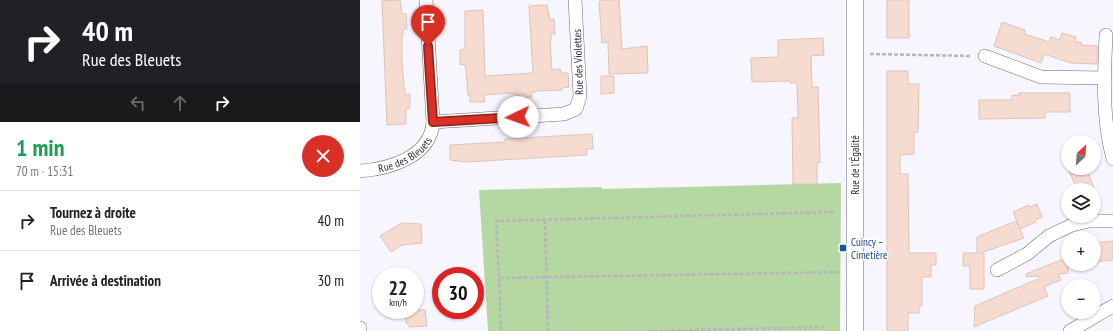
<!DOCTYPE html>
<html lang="fr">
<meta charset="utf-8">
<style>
:root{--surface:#fff;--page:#f6f6f6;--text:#202124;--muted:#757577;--line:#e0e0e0}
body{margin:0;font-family:"PT Sans Narrow",sans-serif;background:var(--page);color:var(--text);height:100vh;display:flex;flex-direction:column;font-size:15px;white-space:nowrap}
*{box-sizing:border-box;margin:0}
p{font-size:13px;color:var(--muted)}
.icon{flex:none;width:22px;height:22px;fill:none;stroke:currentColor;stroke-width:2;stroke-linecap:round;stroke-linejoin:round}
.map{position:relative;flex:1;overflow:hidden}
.side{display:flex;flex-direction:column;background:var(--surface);width:360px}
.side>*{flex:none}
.hud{background:#202124;color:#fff;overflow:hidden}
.needle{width:26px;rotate:26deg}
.controls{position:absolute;left:701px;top:135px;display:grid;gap:8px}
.controls a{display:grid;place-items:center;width:40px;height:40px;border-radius:50%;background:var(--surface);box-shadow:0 1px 3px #0004;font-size:20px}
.speed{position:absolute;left:12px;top:267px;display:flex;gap:8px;font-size:20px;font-weight:700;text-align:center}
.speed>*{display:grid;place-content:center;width:52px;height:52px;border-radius:50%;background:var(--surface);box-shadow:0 1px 3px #0004;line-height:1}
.speed small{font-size:10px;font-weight:400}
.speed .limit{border:6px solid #d22;background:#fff;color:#111}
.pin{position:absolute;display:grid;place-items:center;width:34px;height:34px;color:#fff;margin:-41px -17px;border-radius:50% 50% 50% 0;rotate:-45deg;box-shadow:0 0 4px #0007}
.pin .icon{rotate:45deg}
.me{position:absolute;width:44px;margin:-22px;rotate:267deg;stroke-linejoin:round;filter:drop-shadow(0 0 3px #0008)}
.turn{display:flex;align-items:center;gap:14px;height:84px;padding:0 16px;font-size:18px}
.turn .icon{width:52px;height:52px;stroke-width:2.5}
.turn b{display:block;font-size:28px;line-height:34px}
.lanes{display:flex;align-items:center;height:38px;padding:0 16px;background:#0003;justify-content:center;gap:20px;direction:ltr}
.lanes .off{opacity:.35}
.round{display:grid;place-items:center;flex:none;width:42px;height:42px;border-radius:21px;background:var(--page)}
.summary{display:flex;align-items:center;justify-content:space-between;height:68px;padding:0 16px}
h1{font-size:24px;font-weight:800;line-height:30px;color:#1e9e55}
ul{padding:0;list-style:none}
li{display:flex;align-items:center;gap:12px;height:60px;padding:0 16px;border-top:1px solid var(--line)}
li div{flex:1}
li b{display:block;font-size:15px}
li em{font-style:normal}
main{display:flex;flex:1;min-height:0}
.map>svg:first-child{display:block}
</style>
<main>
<section class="side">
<div class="hud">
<div class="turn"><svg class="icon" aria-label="right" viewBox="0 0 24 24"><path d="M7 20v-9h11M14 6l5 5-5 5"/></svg><div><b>40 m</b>Rue des Bleuets</div></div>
<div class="lanes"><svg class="icon off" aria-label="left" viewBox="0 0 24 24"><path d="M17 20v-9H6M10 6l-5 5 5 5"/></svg><svg class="icon off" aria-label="ahead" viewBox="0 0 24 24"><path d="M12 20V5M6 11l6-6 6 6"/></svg><svg class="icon" aria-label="right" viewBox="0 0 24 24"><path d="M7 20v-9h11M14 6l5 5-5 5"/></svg></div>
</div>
<div class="summary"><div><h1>1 min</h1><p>70 m · 15:31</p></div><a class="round" style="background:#d93025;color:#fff"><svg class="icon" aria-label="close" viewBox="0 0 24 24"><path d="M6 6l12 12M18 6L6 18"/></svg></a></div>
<ul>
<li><svg class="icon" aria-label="right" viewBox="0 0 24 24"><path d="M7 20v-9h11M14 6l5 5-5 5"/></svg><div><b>Tournez à droite</b><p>Rue des Bleuets</p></div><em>40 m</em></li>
<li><svg class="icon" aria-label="arrive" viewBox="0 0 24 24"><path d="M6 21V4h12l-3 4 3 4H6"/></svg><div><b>Arrivée à destination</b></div><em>30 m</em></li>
</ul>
</section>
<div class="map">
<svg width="753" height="331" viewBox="0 0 753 331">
<rect width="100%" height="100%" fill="#f7f5fe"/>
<path fill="#b5d8a3" d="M481,183L480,331H128L119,190L241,187L242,189Z"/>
<path fill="#f6dbd1" stroke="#ddc3b9" d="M40,0L42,14H46L47,29H43V35H42V60L44,88H45V94H50V108L46,109V124L27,125L22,1Z
M241,0H259L262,49L287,46L288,73L249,74L248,42L242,43L239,2Z
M527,0H549V38H527Z
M187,5L190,20L194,19L195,34H191V40H190L192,70L200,69L201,73H208L209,87L202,88V90L177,91L171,93L172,97L157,98V94H151V93L124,95L125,102H110V95H108L106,70L105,64L100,65V50L104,49L105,44V11L123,10L125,76L173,73L169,6Z
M642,22L665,30L664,34L689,42L691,37L700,40L702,33L716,37L715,42H721V45L737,46V64L711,63L684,54L681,63L634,46Z
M463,38L464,55L451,56L452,87H458L460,163L457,162V184H433L432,118H438L437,83H430V81L392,82L391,58L418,57V40Z
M527,71H548V84H559L558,132H554V154L540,155V174H548L549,253H576V265H571V277H562V306H559V313H548V331H527Z
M241,76H254V93L241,94Z
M659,93H710V112H685V118L619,119V100H652V95L659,96Z
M232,134L233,149H226L227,155L106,162L90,160V145L145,142V139Z
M708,168H726L735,190H717Z
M677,204L682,217L675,220L676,222L660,229L653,212L669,205L670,207Z
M656,221L664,238L620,253H624V289H610V266H603V253H617V237Z
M42,223L61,224L62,243L42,245L31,252L20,236Z
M753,241V260L734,262V243Z
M708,257V273L698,274L701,280L684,287L688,296L614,327L615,306L680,278L679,276L666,277V274Z
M45,310H65L67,326L50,327L46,323Z"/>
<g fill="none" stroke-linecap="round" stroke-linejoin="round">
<g stroke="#6f687d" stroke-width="14">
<g id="minor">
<path d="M746,35C744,76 742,119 753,159"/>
<path d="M625,56L681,77L744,78"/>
<path d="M73,122L204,114L216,109L220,96L215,0"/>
<path id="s1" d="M0,171C29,169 71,157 73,122L66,0"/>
<path d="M637,270L667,254L689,236L712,225L729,221H753"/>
<path d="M0,328V331"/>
<path d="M710,331L753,306"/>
</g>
</g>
<g stroke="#6f687d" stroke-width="17">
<path id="tertiary" d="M495,0V331"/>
</g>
<path stroke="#b7b4bd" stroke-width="2.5" stroke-dasharray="4 2" stroke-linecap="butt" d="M510,54L611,56
M474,212L136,221L139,278L481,272
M185,220L188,331
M139,278L141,331
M287,331L464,327"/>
<use href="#minor" stroke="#fff" stroke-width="13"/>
<use href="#tertiary" stroke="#fff" stroke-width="16"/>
</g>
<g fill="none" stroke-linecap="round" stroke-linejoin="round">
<g stroke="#8d1f18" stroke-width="10">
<path id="route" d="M68,46L73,122L158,117"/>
</g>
<use href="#route" stroke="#d93025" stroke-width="7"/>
</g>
<rect fill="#1a4fb4" stroke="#fff" stroke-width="1.5" x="479" y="244" width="8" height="8" rx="2"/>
<g text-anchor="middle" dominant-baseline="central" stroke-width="3" stroke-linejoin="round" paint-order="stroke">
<g font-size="11" fill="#2a2730" stroke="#fff">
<text transform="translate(218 62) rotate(-92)">Rue des Violettes</text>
<text stroke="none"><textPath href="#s1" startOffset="49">Rue des Bleuets</textPath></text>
<text transform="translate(495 165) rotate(-90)">Rue de l'Égalité</text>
</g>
<g font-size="11" fill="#164399" stroke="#fff" text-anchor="start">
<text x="491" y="242">Cuincy –<tspan x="491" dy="13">Cimetière</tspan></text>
</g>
</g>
</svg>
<div class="controls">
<a><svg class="needle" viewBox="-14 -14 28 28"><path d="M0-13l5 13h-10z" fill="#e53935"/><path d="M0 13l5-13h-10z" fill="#757577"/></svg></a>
<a><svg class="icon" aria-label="layers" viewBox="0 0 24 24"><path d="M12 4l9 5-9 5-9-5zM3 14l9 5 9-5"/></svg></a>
<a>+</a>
<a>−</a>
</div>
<div class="speed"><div>22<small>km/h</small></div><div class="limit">30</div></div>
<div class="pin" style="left:68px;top:46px;background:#d93025"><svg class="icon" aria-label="arrive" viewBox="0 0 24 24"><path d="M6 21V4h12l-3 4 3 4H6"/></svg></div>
<svg class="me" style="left:158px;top:117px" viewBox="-20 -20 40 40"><circle r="19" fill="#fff"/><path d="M0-13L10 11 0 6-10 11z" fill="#d93025"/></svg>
</div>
</main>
